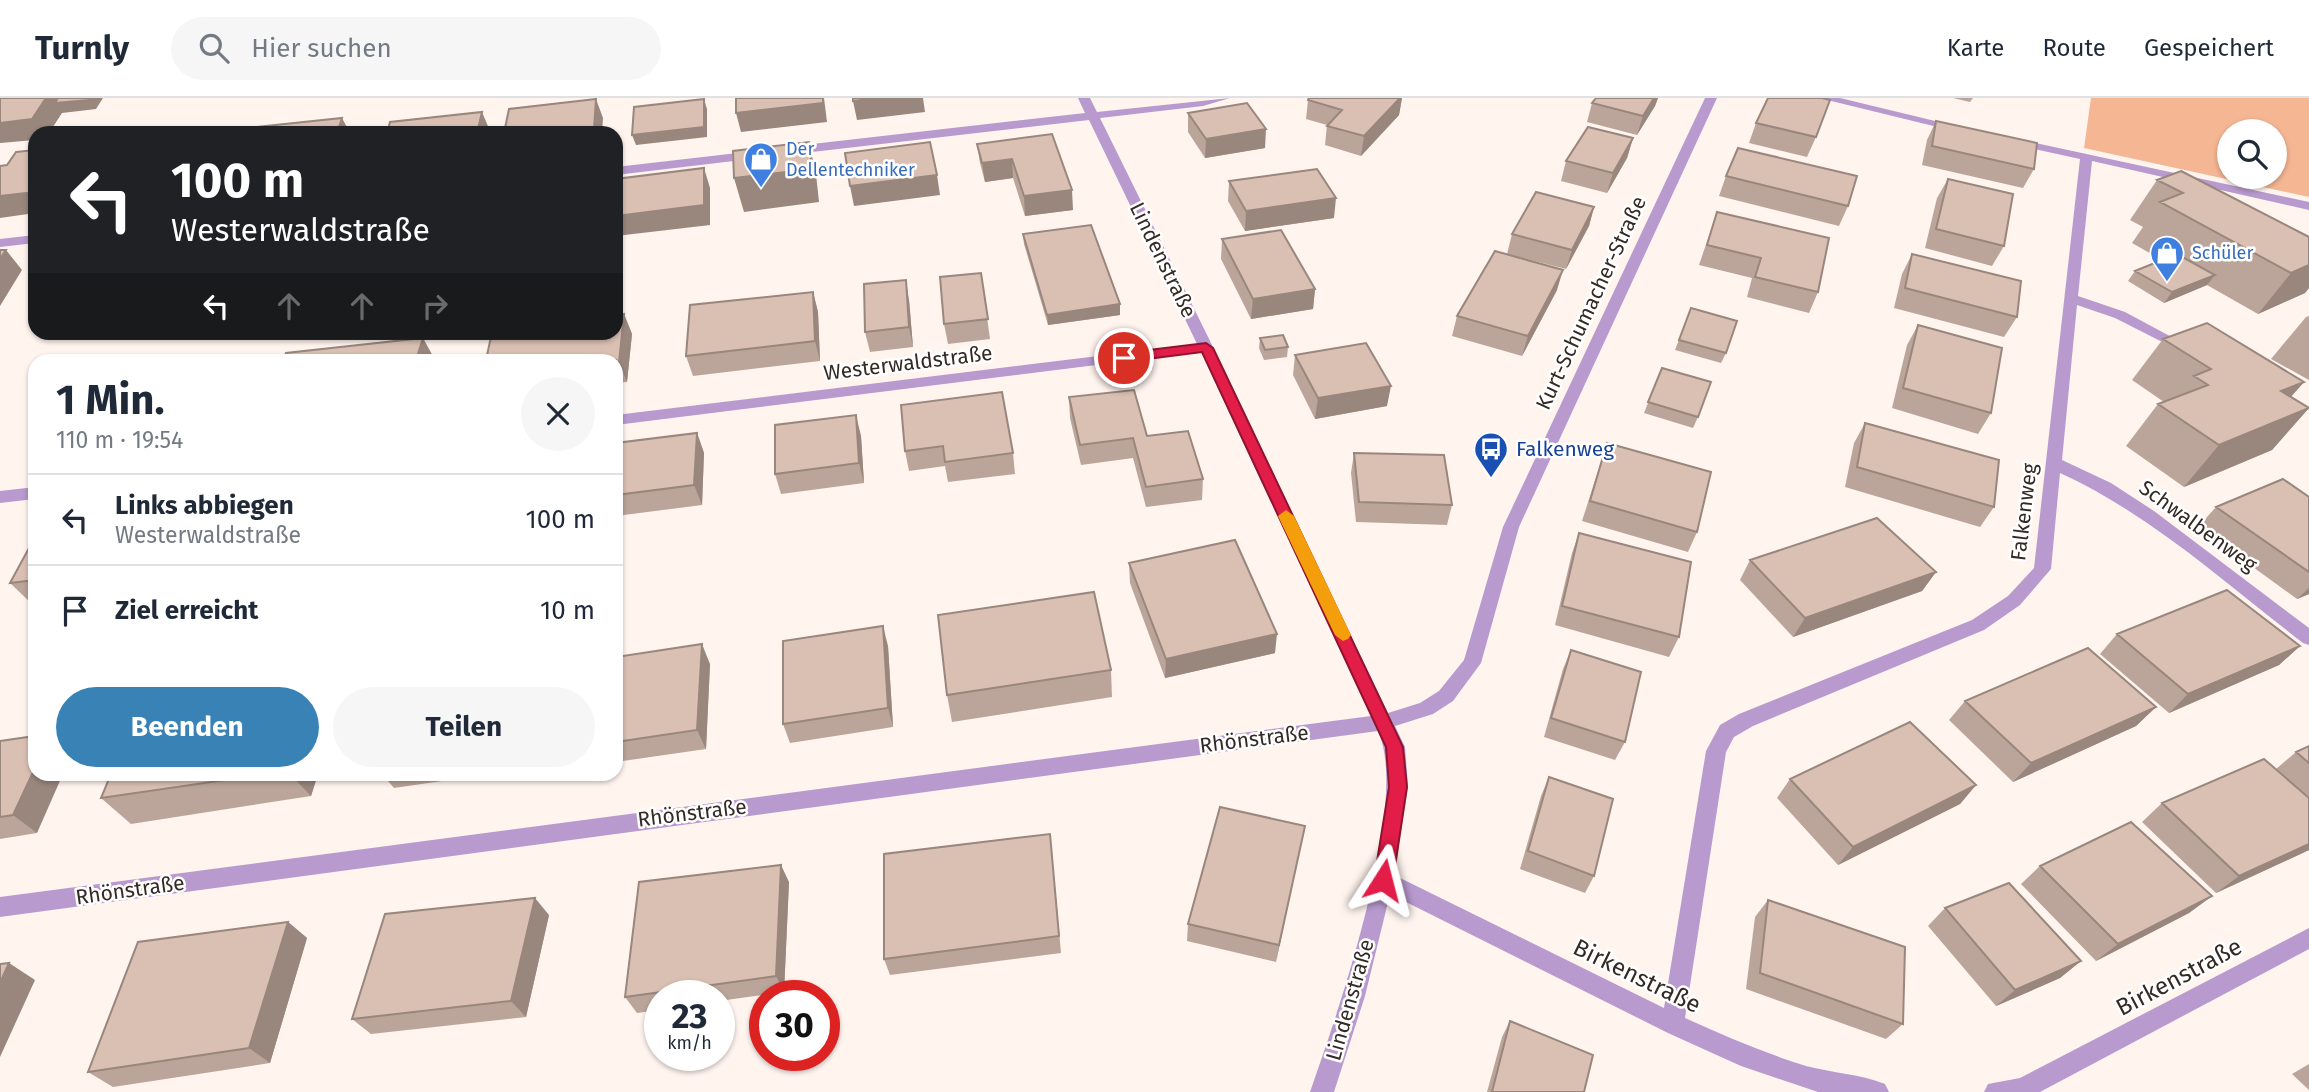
<!DOCTYPE html>
<html lang="de">
<meta charset="utf-8">
<style>
:root{--surface:#fff;--page:#f6f6f7;--text:#1f2937;--muted:#747a83;--line:#e0e1e3;--accent:#3882b6}
body{margin:0;font-family:"Fira Sans",sans-serif;background:var(--page);color:var(--text);height:100vh;display:flex;flex-direction:column;font-size:26px;white-space:nowrap}
*{box-sizing:border-box;margin:0}
p{font-size:23px;color:var(--muted)}
.icon{flex:none;width:38px;height:38px;fill:none;stroke:currentColor;stroke-width:2;stroke-linecap:round;stroke-linejoin:round}
.map{position:relative;flex:1;overflow:hidden}
.sheet{position:absolute;left:28px;top:256px;width:595px;height:427px;display:flex;flex-direction:column;background:var(--surface);border-radius:21px;box-shadow:0 2px 5px #0004}
.sheet>*{flex:none}
.banner{position:absolute;left:28px;top:28px;width:595px;height:214px;border-radius:21px;box-shadow:0 2px 5px #0004;background:#202124;color:#fff;overflow:hidden}
.fabs{position:absolute;left:2217px;top:21px;display:grid;gap:14px}
.fabs a{display:grid;place-items:center;width:70px;height:70px;border-radius:50%;background:var(--surface);box-shadow:0 2px 5px #0004;font-size:35px}
.speed{position:absolute;left:644px;top:882px;display:flex;gap:14px;font-size:35px;font-weight:700;text-align:center}
.speed>*{display:grid;place-content:center;width:91px;height:91px;border-radius:50%;background:var(--surface);box-shadow:0 2px 5px #0004;line-height:1}
.speed small{font-size:18px;font-weight:400}
.speed .limit{border:10px solid #d22;background:#fff;color:#111}
.pin{position:absolute;display:grid;place-items:center;width:60px;height:60px;color:#fff;margin:-30px;border:4px solid #fff;border-radius:50%;box-shadow:0 2px 7px #0007}
.me{position:absolute;width:77px;margin:-38px;rotate:9deg;stroke-linejoin:round;filter:drop-shadow(0 0 5px #0008)}
.turn{display:flex;align-items:center;gap:24px;height:147px;padding:0 28px;font-size:32px}
.turn .icon{width:91px;height:91px;stroke-width:2.5}
.turn b{display:block;font-size:49px;line-height:60px}
.lanes{display:flex;align-items:center;height:66px;padding:0 28px;background:#0003;justify-content:center;gap:35px;direction:ltr}
.lanes .off{opacity:.35}
.round{display:grid;place-items:center;flex:none;width:74px;height:74px;border-radius:37px;background:var(--page)}
.head{display:flex;align-items:center;justify-content:space-between;height:119px;padding:0 28px}
h1{font-size:42px;font-weight:700;line-height:52px}
.primary-button{display:flex;gap:14px;margin-top:auto;padding:14px 28px}
.primary-button a{flex:1;height:80px;border-radius:42px;background:var(--accent);color:#fff;font-size:28px;font-weight:700;line-height:80px;text-align:center}
.primary-button a+a{background:var(--page);color:var(--text)}
ul{padding:0;list-style:none}
li{display:flex;align-items:center;gap:21px;height:91px;padding:0 28px;border-top:2px solid var(--line)}
li div{flex:1}
li b{display:block;font-size:26px}
li em{font-style:normal}
header{display:flex;align-items:center;gap:42px;box-sizing:border-box;height:98px;padding:0 35px;background:var(--surface);border-bottom:2px solid var(--line)}
header strong{font-size:33px}
nav{display:flex;gap:38px;margin-inline-start:auto;font-size:24px}
.search{width:490px;height:63px;background:var(--page);display:flex;align-items:center;gap:18px;box-sizing:border-box;padding:0 24px;border-radius:38px;color:var(--muted);font-size:26px}
.map>svg:first-child{display:block}
</style>
<header>
<strong>Turnly</strong>
<div class="search"><svg class="icon" aria-label="search" viewBox="0 0 24 24"><circle cx="10" cy="10" r="6"/><path d="M15 15l6 6"/></svg>Hier suchen</div>
<nav><a>Karte</a><a>Route</a><a>Gespeichert</a></nav>
</header>
<div class="map">
<svg width="2309" height="994" viewBox="0 0 2309 994">
<rect width="100%" height="100%" fill="#fff4ee"/>
<path fill="#f5b694" fill-rule="evenodd" d="M2091,0H2309V99L2084,50ZM2230,33H2275V79H2230Z"/>
<g fill="none" stroke-linecap="round" stroke-linejoin="round">
<path fill="#b89acf" fill-rule="evenodd" d="M1078,0H1090L1097,14L1230,0L1203,8L1100,20L1213,249L1388,615L1420,605L1439,593L1464,562L1503,429L1705,0H1717L1519,429L1481,565L1453,603L1433,616L1395,628L1405,649L1408,689L1394,777L1664,910L1706,653L1720,627L1739,616L1972,522L2008,498L2034,470L2080,61L2012,46V40L2309,104V112L2092,63L2078,198L2125,214L2194,251L2187,256L2182,254L2115,220L2077,207L2062,362L2111,385L2154,413L2309,530V547L2303,545C2225,485 2150,416 2060,375L2051,471L2020,507L1984,532L1753,628L1734,639L1726,654L1685,920C1725,938 1764,955 1806,968C1832,975 1861,976 1885,986L1889,994H1818L1741,968L1668,935L1390,796L1365,898L1334,994H1310C1337,917 1411,705 1378,633L0,819V799L1371,618L1201,254L616,327V317L1197,246L1089,22L786,57L780,53L786,49L1085,15Z
M1819,0H1840L1964,30L1958,34Z
M755,53L759,54V60L616,77V69Z
M35,137V145L0,149V141Z
M35,389V401L0,405V393Z
M2309,830V851L2040,994H1984L1988,986L2020,980Z"/>
</g>
<path fill="#bba59a" d="M1309,0H1402L1399,17L1361,58L1325,47L1327,27L1306,21L1308,2Z
M1596,0H1658L1655,8L1637,37L1587,24L1592,5Z
M1953,0H1973L1970,4Z
M1188,15L1265,50L1205,60L1188,34Z
M1936,23L2034,71L2023,90L1922,67L1927,42Z
M1756,25L1816,39L1807,59L1749,45Z
M1052,36L1073,112L1025,118L1013,80L985,84L980,65L977,46Z
M1633,40L1627,60L1607,95L1561,83L1566,63Z
M1726,78L1848,108L1839,128L1719,98Z
M1948,81L2004,148L1992,168L1925,150L1937,100Z
M2157,82L2309,139V190L2305,195L2258,216L2207,187L2164,205L2128,183L2135,173L2162,162L2132,145L2143,129L2130,122Z
M1229,83L1334,120L1245,133L1228,103Z
M1594,109L1589,128L1566,171L1507,156L1512,136Z
M1717,114L1818,194L1809,215L1747,199L1752,180L1699,167Z
M1023,136L1120,206V217L1048,227L1024,146Z
M1222,141L1315,191L1313,211L1251,221L1221,161Z
M1912,156L2017,219L2004,239L1894,210L1902,176Z
M981,175L990,241L948,246L944,226Z
M1557,192L1522,258L1452,238L1457,218Z
M813,194L818,214L820,263L693,278L686,258Z
M909,202L913,249L870,254L865,234Z
M1691,210L1726,255L1721,265L1675,252Z
M624,216L632,236L627,284L616,285V262Z
M2309,218V282L2271,261L2306,219Z
M1918,227L1991,315L1978,336L1892,310L1907,247Z
M1260,240L1288,249L1287,259L1264,262L1259,250Z
M2163,241L2304,284L2291,299L2309,310L2272,352L2184,389L2126,348L2158,306L2164,304L2132,282Z
M1295,257L1387,308L1315,321L1293,277Z
M1662,270L1698,319L1693,330L1644,315Z
M1069,299L1147,338L1203,381L1202,402L1146,409L1133,360L1081,367L1070,320Z
M901,307L1013,355L1015,376L948,384L945,368L909,373L905,353Z
M1865,325L1994,409L1980,429L1845,389L1854,345Z
M697,335L704,355L702,407L616,418V345Z
M861,338L864,385L781,396L775,376Z
M1607,345L1697,434L1688,454L1582,423Z
M1354,355L1452,407L1447,427L1356,424L1351,375Z
M2309,399V496L2297,501L2198,429L2216,409Z
M1579,435L1679,539L1669,559L1555,527L1572,455Z
M35,439V504L31,505L10,485Z
M1750,462L1936,474L1922,493L1793,539L1740,482Z
M1129,465L1275,555L1165,580L1130,485Z
M2117,536L2300,548L2279,567L2169,615L2100,556Z
M888,548L893,629L790,645L783,626Z
M1571,552L1625,644L1615,662L1544,639L1563,571Z
M616,559L710,566L706,651L616,664Z
M1111,572L1112,599L952,624L947,597Z
M1965,603L2156,609L2136,628L2013,684L1949,622Z
M0,643L37,735L0,741Z
M2309,648V752L2216,795L2142,724L2162,705L2276,671L2296,654Z
M111,676H318L311,698L131,726L101,700Z
M382,676H490L394,690Z
M1549,679L1594,778L1585,795L1520,771L1541,698Z
M1790,681L1976,687L1960,706L1838,767L1777,700Z
M1305,728L1276,864L1187,843L1188,826Z
M1052,754L1061,855L890,877L884,861Z
M2040,768L2212,798L2189,815L2096,863L2021,786Z
M789,784L784,894L719,903V898H660V912L637,915L625,899Z
M1768,802L1903,926L1886,941L1746,891L1755,819Z
M1945,810L2081,863L2060,880L1996,908L1928,828Z
M549,817L526,919L371,936L352,921Z
M288,824L307,840L270,965L113,989L88,974Z
M1510,923L1584,994H1487L1502,939Z
M2309,966V992L2292,976Z"/>
<path fill="#99867d" d="M46,0H103L96,11L62,15L49,35H35V42L0,45V25Z
M824,0L827,24L741,34L736,15Z
M878,0H923L925,14L857,22L853,3Z
M1400,0H1402L1399,17L1361,58L1364,38Z
M1654,0H1658L1655,8L1637,37L1643,18Z
M596,1L603,20L602,35H559Z
M704,1L707,11V39L636,47L632,37Z
M482,14L490,33V35H477Z
M342,20L350,35H337Z
M1266,31L1265,50L1205,60L1206,41Z
M1633,40L1627,60L1607,95L1613,75Z
M809,44L816,76L819,104L744,114L734,80Z
M1012,61L1013,80L985,84L982,65Z
M704,70L710,90V127L616,138V118Z
M937,77L940,97L854,108L850,88Z
M1072,92L1073,112L1025,118L1024,98Z
M35,94V115L0,120V98Z
M1336,100L1334,120L1245,133L1246,113Z
M1594,109L1589,128L1566,171L1572,152Z
M6,152L22,172L0,208V161Z
M2309,167V190L2305,195L2258,216L2291,175Z
M1563,172L1557,192L1522,258L1528,238Z
M2215,177L2207,187L2164,205L2172,194Z
M906,182L909,202L913,249L909,229Z
M1315,191L1313,211L1251,221L1253,201Z
M813,194L818,214L820,263L815,243Z
M1120,206V217L1048,227L1047,217Z
M624,216L632,236L627,284L619,264Z
M423,240L434,260L433,262H416Z
M2304,284L2267,325L2281,293Z
M1391,288L1387,308L1315,321L1318,300Z
M2309,310L2272,352L2184,389L2219,347Z
M856,317L861,338L864,385L859,365Z
M697,335L704,355L702,407L694,387Z
M1936,474L1922,493L1793,539L1805,520Z
M2309,490V496L2297,501Z
M883,528L888,548L893,629L888,610Z
M1277,536L1275,555L1165,580L1166,561Z
M702,546L710,566L706,651L697,632Z
M2300,548L2279,567L2169,615L2188,596Z
M2156,609L2136,628L2013,684L2031,665Z
M35,670V676H63L37,735L13,717Z
M290,676H318L311,698Z
M1976,687L1960,706L1838,767L1853,749Z
M1305,728L1301,746L1276,864L1279,847Z
M2309,746V752L2216,795L2239,778Z
M781,767L789,784L784,894L776,878Z
M2212,798L2189,815L2096,863L2118,846Z
M535,800L549,817L526,919L511,903Z
M288,824L307,840L270,965L249,950Z
M2081,863L2060,880L1996,908L2015,892Z
M9,865L35,882L0,959V885Z"/>
<path fill="#dac0b3" stroke="#99867d" stroke-width="2" d="M0,0H46L32,21L0,25Z
M58,0H90L89,2L55,5Z
M736,0H823V5L736,15Z
M853,0H878L853,3Z
M1309,0H1400L1364,38L1327,28L1342,12L1308,2Z
M1596,0H1654L1643,18L1592,5Z
M1768,0H1822L1830,2L1816,39L1756,25Z
M596,1L594,31L559,35H504L509,11Z
M704,1V29L632,37L634,9Z
M1247,5L1266,31L1206,41L1188,15Z
M482,14L477,35H387L390,24Z
M342,20L337,35H244L246,30Z
M1936,23L2037,45L2034,71L1932,48Z
M1588,29L1633,40L1613,75L1566,63Z
M1052,36L1072,92L1024,98L1012,61L982,65L977,46Z
M809,44L812,71L734,80L733,53Z
M930,44L937,77L850,88L845,55Z
M1738,50L1857,78L1848,108L1726,78Z
M35,52V94L0,98V68L7,67L16,54Z
M704,70V107L616,118V81Z
M1317,71L1336,100L1246,113L1229,83Z
M2181,73L2309,139V167L2291,175L2160,104L2183,95L2157,82Z
M1948,81L2013,96L2004,148L1936,131Z
M1536,94L1594,109L1572,152L1512,136Z
M1717,114L1829,140L1818,194L1755,179L1761,160L1707,147Z
M1091,127L1120,206L1047,217L1023,136Z
M1281,132L1315,191L1253,201L1222,141Z
M0,152H6L0,161Z
M1495,153L1563,172L1528,238L1457,218Z
M1912,156L2021,183L2017,219L1905,190Z
M2177,156L2215,177L2172,194L2135,173Z
M981,175L988,221L944,226L940,179Z
M906,182L909,229L865,234L864,186Z
M813,194L815,243L686,258L690,207Z
M1691,210L1737,223L1726,255L1679,242Z
M624,216L619,264H616V262H486L492,234H616V217Z
M2207,225L2304,284L2281,293L2309,310L2219,347L2158,306L2208,287L2194,278L2211,271L2163,241Z
M1918,227L2002,250L1991,315L1903,290Z
M1283,237L1288,249L1265,252L1260,240Z
M423,240L416,262H283L286,255Z
M1366,245L1391,288L1318,300L1295,257Z
M1662,270L1711,284L1698,319L1648,304Z
M1134,292L1147,338L1188,333L1203,381L1146,389L1133,340L1080,347L1069,299Z
M1002,294L1013,355L945,364L943,348L905,353L901,307Z
M856,317L859,365L775,376V327Z
M1865,325L1999,362L1994,409L1857,369Z
M697,335L694,387L616,397V345Z
M1607,345L1711,374L1697,434L1590,403Z
M1354,355L1444,357L1452,407L1359,404Z
M2283,381L2309,399V474L2216,409Z
M1877,420L1936,474L1805,520L1750,462Z
M1579,435L1691,464L1679,539L1562,508Z
M35,439V482L10,485Z
M1235,442L1277,536L1166,561L1129,465Z
M2227,492L2300,548L2188,596L2117,536Z
M1094,494L1111,572L947,597L938,517Z
M883,528L888,610L783,626V543Z
M702,546L697,632L616,644V559Z
M2088,550L2156,609L2031,665L1965,603Z
M1571,552L1641,574L1625,644L1551,620Z
M1910,624L1976,687L1853,749L1790,681Z
M35,638V670L13,717L0,719V643Z
M2309,648V665L2296,654Z
M2264,661L2309,700V746L2239,778L2162,705Z
M111,676H267L101,700Z
M1549,679L1613,701L1594,778L1528,753Z
M1220,709L1305,728L1279,847L1188,826Z
M2131,724L2212,798L2118,846L2040,768Z
M1050,736L1059,838L884,861V756Z
M781,767L776,878L625,899L639,784Z
M2009,785L2081,863L2015,892L1945,810Z
M535,800L511,903L352,921L385,816Z
M1768,802L1905,849L1903,926L1760,875Z
M288,824L249,950L88,974L138,844Z
M9,865L0,885V866Z
M1510,923L1593,957L1584,994H1492Z"/>
<path fill="#e11d48" stroke="#92132f" stroke-width="2" d="M1206,245L1213,250L1403,649L1407,689L1393,782L1390,788L1383,791L1377,788L1374,782L1389,689L1386,649L1202,254L1124,264L1117,260L1124,255Z"/>
<path fill="#f59e0b" d="M1286,412L1294,418L1351,537L1348,541L1343,543L1335,537L1278,418Z"/>
<defs>
<g id="shop-pin" transform="scale(1.75)"><path d="M0 17L-7.5 6A9.5 9.5 0 1 1 7.5 6Z" fill="#3f7fe0" stroke="#fff"/><path d="M-5-2.5h2.3a2.7 3.5 0 0 1 5.4 0H5L5.5 6h-11ZM-1.5-2.5h3a1.5 2.3 0 0 0-3 0Z" fill="#fff"/></g>
<g id="bus-pin" transform="scale(1.75)"><path d="M0 17L-7.5 6A9.5 9.5 0 1 1 7.5 6Z" fill="#1a4fb4" stroke="#fff"/><path d="M-5-6H5V4H4V6H2V4H-2V6H-4V4H-5ZM-3.5-4V0h7V-4ZM-3.5 1.2v1.5H-2V1.2ZM2 1.2v1.5H3.5V1.2Z" fill="#fff"/></g>
</defs>
<g fill-rule="evenodd">
<use href="#shop-pin" x="761" y="61"/>
<use href="#shop-pin" x="2167" y="155"/>
<use href="#bus-pin" x="1491" y="351"/>
</g>
<g text-anchor="middle" dominant-baseline="central" stroke-width="5" stroke-linejoin="round" paint-order="stroke">
<g font-size="18" fill="#366cbe" stroke="#fff" text-anchor="start">
<text x="786" y="51">Der<tspan x="786" dy="21">Dellentechniker</tspan></text>
<text x="2192" y="155">Schüler</text>
</g>
<g font-size="21" fill="#342a25" stroke="#fff">
<text transform="translate(1163 162) rotate(64)">Lindenstraße</text>
<text transform="translate(1591 205) rotate(-65)">Kurt-Schumacher-Straße</text>
<text transform="translate(908 265) rotate(-7)">Westerwaldstraße</text>
<text transform="translate(2024 414) rotate(-83)">Falkenweg</text>
<text transform="translate(2198 428) rotate(36)">Schwalbenweg</text>
<text transform="translate(1254 641) rotate(-7)">Rhönstraße</text>
<text transform="translate(692 715) rotate(-7)">Rhönstraße</text>
<text transform="translate(130 792) rotate(-8)">Rhönstraße</text>
<text transform="translate(1350 902) rotate(-74)">Lindenstraße</text>
</g>
<g font-size="21" fill="#164399" stroke="#fff" text-anchor="start">
<text x="1516" y="351">Falkenweg</text>
</g>
<g font-size="24" fill="#342a25" stroke="#fff">
<text transform="translate(1637 878) rotate(26)">Birkenstraße</text>
<text transform="translate(2179 879) rotate(-28)">Birkenstraße</text>
</g>
</g>
</svg>
<div class="fabs">
<a><svg class="icon" aria-label="search" viewBox="0 0 24 24"><circle cx="10" cy="10" r="6"/><path d="M15 15l6 6"/></svg></a>
</div>
<div class="speed"><div>23<small>km/h</small></div><div class="limit">30</div></div>
<div class="pin" style="left:1124px;top:260px;background:#d93025"><svg class="icon" aria-label="arrive" viewBox="0 0 24 24"><path d="M6 21V4h12l-3 4 3 4H6"/></svg></div>
<svg class="me" style="left:1383px;top:782px" viewBox="-20 -20 40 40"><path d="M0-17L14 15 0 8-14 15z" fill="#e11d48" stroke="#fff" stroke-width="4"/></svg>
<div class="banner">
<div class="turn"><svg class="icon" aria-label="left" viewBox="0 0 24 24"><path d="M17 20v-9H6M10 6l-5 5 5 5"/></svg><div><b>100 m</b>Westerwaldstraße</div></div>
<div class="lanes"><svg class="icon" aria-label="left" viewBox="0 0 24 24"><path d="M17 20v-9H6M10 6l-5 5 5 5"/></svg><svg class="icon off" aria-label="ahead" viewBox="0 0 24 24"><path d="M12 20V5M6 11l6-6 6 6"/></svg><svg class="icon off" aria-label="ahead" viewBox="0 0 24 24"><path d="M12 20V5M6 11l6-6 6 6"/></svg><svg class="icon off" aria-label="right" viewBox="0 0 24 24"><path d="M7 20v-9h11M14 6l5 5-5 5"/></svg></div>
</div>
<section class="sheet">
<div class="head"><div><h1>1 Min.</h1><p>110 m · 19:54</p></div><a class="round"><svg class="icon" aria-label="close" viewBox="0 0 24 24"><path d="M6 6l12 12M18 6L6 18"/></svg></a></div>
<ul>
<li><svg class="icon" aria-label="left" viewBox="0 0 24 24"><path d="M17 20v-9H6M10 6l-5 5 5 5"/></svg><div><b>Links abbiegen</b><p>Westerwaldstraße</p></div><em>100 m</em></li>
<li><svg class="icon" aria-label="arrive" viewBox="0 0 24 24"><path d="M6 21V4h12l-3 4 3 4H6"/></svg><div><b>Ziel erreicht</b></div><em>10 m</em></li>
</ul>
<div class="primary-button"><a>Beenden</a><a>Teilen</a></div>
</section>
</div>
